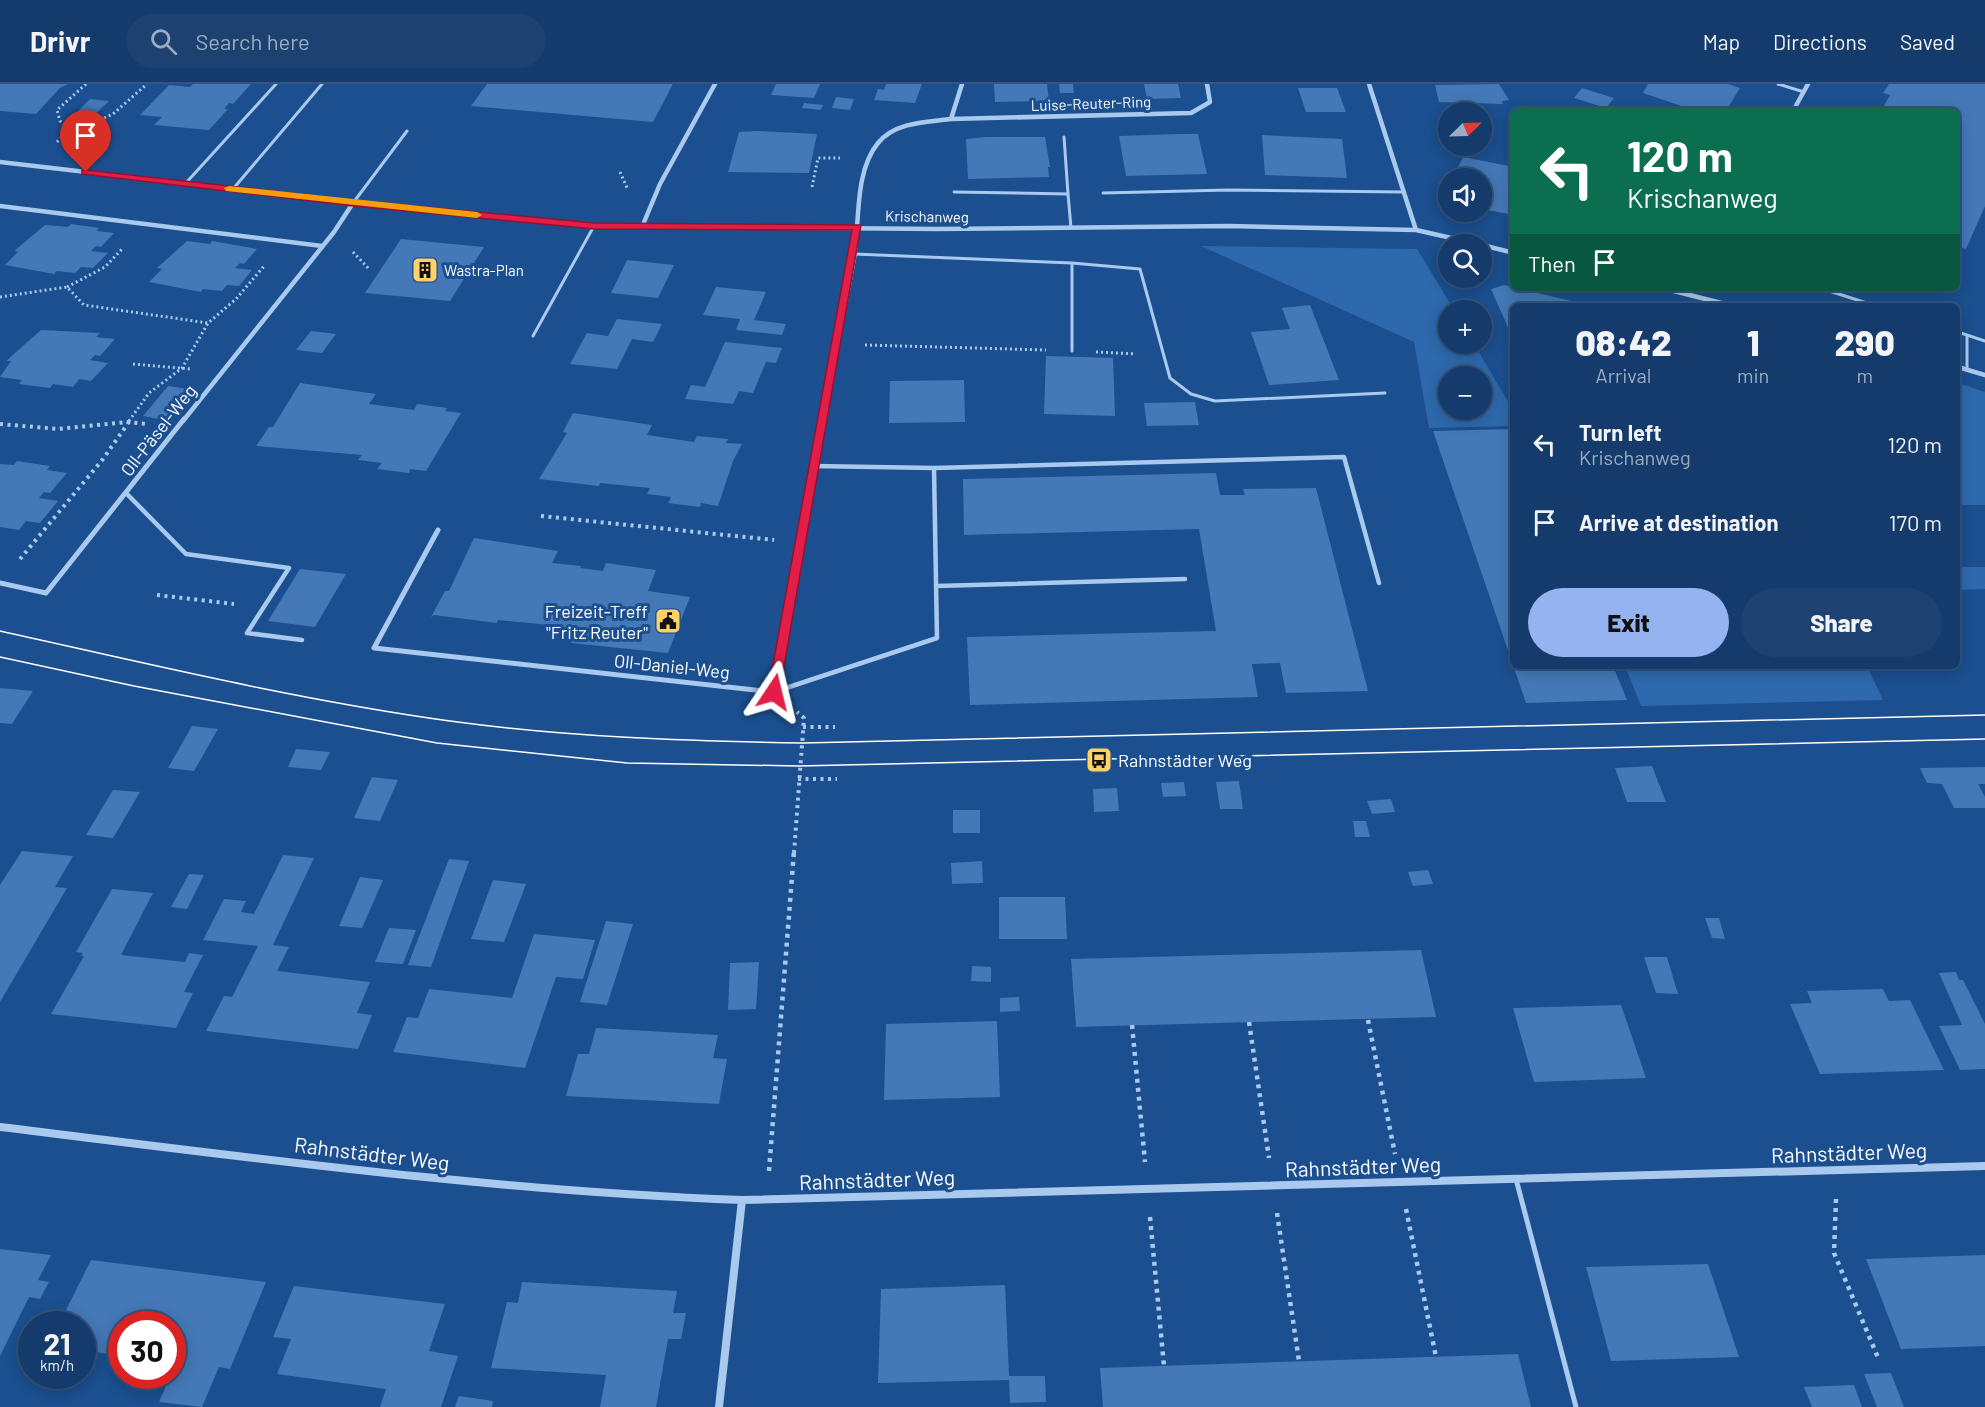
<!DOCTYPE html>
<meta charset="utf-8">
<style>
:root{--surface:#143b6b;--page:#1d4271;--text:#f1f3f6;--muted:#9dadc1;--line:#33557e;--accent:#95b2f1}
body{margin:0;font-family:Barlow,sans-serif;background:var(--page);color:var(--text);height:100vh;display:flex;flex-direction:column;font-size:22px;white-space:nowrap}
*{box-sizing:border-box;margin:0}
p{font-size:20px;color:var(--muted)}
.icon{flex:none;width:33px;height:33px;fill:none;stroke:currentColor;stroke-width:2;stroke-linecap:round;stroke-linejoin:round}
.map{position:relative;flex:1;overflow:hidden}
.sheet{position:absolute;left:1510px;top:219px;width:450px;height:366px;display:flex;flex-direction:column;background:var(--surface);border-radius:9px;box-shadow:0 3px 15px #0003,0 0 0 2px var(--line)}
.sheet>*{flex:none}
.banner{position:absolute;left:1510px;top:24px;width:450px;height:183px;border-radius:9px;box-shadow:0 3px 15px #0003,0 0 0 2px var(--line);background:#0b6e4f;color:#fff;overflow:hidden}
.needle{width:39px;rotate:67deg}
.fabs{position:absolute;left:1438px;top:18px;display:grid;gap:12px}
.fabs a{display:grid;place-items:center;width:54px;height:54px;border-radius:50%;background:var(--surface);box-shadow:0 3px 15px #0003,0 0 0 2px var(--line);font-size:30px}
.speed{position:absolute;left:18px;top:1227px;display:flex;gap:12px;font-size:30px;font-weight:700;text-align:center}
.speed>*{display:grid;place-content:center;width:78px;height:78px;border-radius:50%;background:var(--surface);box-shadow:0 3px 15px #0003,0 0 0 2px var(--line);line-height:1}
.speed small{font-size:15px;font-weight:400}
.speed .limit{border:9px solid #d22;background:#fff;color:#111}
.pin{position:absolute;display:grid;place-items:center;width:51px;height:51px;color:#fff;margin:-62px -26px;border-radius:50% 50% 50% 0;rotate:-45deg;box-shadow:0 0 6px #0007}
.pin .icon{rotate:45deg}
.me{position:absolute;width:66px;margin:-33px;rotate:10deg;stroke-linejoin:round;filter:drop-shadow(0 0 4px #0008)}
.turn{display:flex;align-items:center;gap:21px;height:126px;padding:0 18px;font-size:27px}
.turn .icon{width:78px;height:78px;stroke-width:2.5}
.turn b{display:block;font-size:42px;line-height:51px}
.then{display:flex;align-items:center;height:57px;padding:0 18px;background:#0003;gap:12px;font-size:22px}
.eta{display:flex;justify-content:space-evenly;align-items:center;height:102px;text-align:center}
.eta b{font-size:36px;font-weight:800;line-height:42px}
.cta{display:flex;gap:12px;margin-top:auto;padding:12px 18px}
.cta a{flex:1;height:69px;border-radius:36px;background:var(--accent);color:#111;font-size:24px;font-weight:800;line-height:69px;text-align:center}
.cta a+a{background:var(--page);color:var(--text)}
ul{padding:0;list-style:none}
li{display:flex;align-items:center;gap:18px;height:78px;padding:0 18px}
li div{flex:1}
li b{display:block;font-size:22px}
li em{font-style:normal}
header{display:flex;align-items:center;gap:36px;box-sizing:border-box;height:84px;padding:0 30px;background:var(--surface);border-bottom:2px solid var(--line)}
header strong{font-size:28px}
nav{display:flex;gap:33px;margin-inline-start:auto;font-size:21px}
.search{width:420px;height:54px;background:var(--page);display:flex;align-items:center;gap:15px;box-sizing:border-box;padding:0 21px;border-radius:33px;color:var(--muted);font-size:22px}
.map>svg:first-child{display:block}
</style>
<header>
<strong>Drivr</strong>
<div class="search"><svg class="icon" aria-label="search" viewBox="0 0 24 24"><circle cx="10" cy="10" r="6"/><path d="M15 15l6 6"/></svg>Search here</div>
<nav><a>Map</a><a>Directions</a><a>Saved</a></nav>
</header>
<div class="map">
<svg width="1985" height="1323" viewBox="0 0 1985 1323">
<rect width="100%" height="100%" fill="#1b4f8f"/>
<path fill="#2e69ad" fill-rule="evenodd" d="M1201,162L1417,165L1454,226H1449V260H1474L1513,326V342L1429,344L1414,258ZM1449,292H1482V326H1449Z
M1958,299L1985,308V421H1958Z
M1958,483H1985V505L1958,506Z
M1625,582H1867L1883,616L1641,622Z"/>
<path fill="#4478b7" d="M0,0H68L60,4L36,30L0,27Z
M193,0H251L233,20L229,19L224,25H228L209,46L154,41L162,33L140,31L169,1L190,3Z
M487,0H673L653,38L471,22Z
M776,0H820L814,14L771,11Z
M886,0H922L915,19L874,16L878,5L884,6Z
M994,0H1047L1049,17L995,18Z
M1059,0H1073L1074,9H1060Z
M1144,0H1178L1181,14L1147,15Z
M1499,0L1509,16L1502,17L1503,20L1439,18L1435,1Z
M1648,0H1728L1740,4L1726,27H1696L1643,9Z
M1889,0H1985V122L1966,165L1958,162V27H1881L1890,11L1883,9Z
M1298,4H1337L1346,28H1306Z
M1582,4L1614,14L1606,24L1574,14Z
M836,13L854,15L850,26L832,24Z
M90,15L109,17L93,32L75,30Z
M804,19L823,21L821,26L802,24Z
M758,47L817,50L809,89L728,88L739,48Z
M1179,50H1198L1207,90L1126,92L1119,52Z
M1262,51L1342,55L1347,94L1265,91Z
M985,53H1045L1050,83H1048L1049,93L968,95L966,55Z
M1463,73L1514,83V131L1482,125V94H1453Z
M71,140L99,144L97,147L114,149L101,163L96,162L91,167L108,169L93,184L81,183L75,189L57,187L54,190L5,181L18,168L14,167L45,141L68,143Z
M401,155L484,163L450,217L365,209Z
M187,157L210,160L212,157L257,165L244,180L240,179L235,184L252,186L239,202L227,201L222,207L203,205L201,208L149,198L162,185L157,184Z
M627,176L674,181L658,214L611,209Z
M1504,201L1588,221V222H1514V257L1491,205Z
M716,203L766,208L754,236L786,240L782,251L736,246L740,235L703,231Z
M1310,221L1339,296L1269,301L1251,248L1290,245L1282,224Z
M617,235L662,240L653,258L632,255L617,285L570,280L587,249L608,252Z
M41,246L100,249L96,253L115,255L100,272L95,271L90,276L108,279L91,297L79,295L73,303L53,300L50,304L19,300L22,296L0,293L11,277H6Z
M311,247L336,250L322,269L296,266Z
M725,258L782,264L776,279L766,278L753,309L739,307L733,320L685,315L691,301L705,303Z
M1046,272L1113,274L1115,332L1044,330Z
M964,296L965,338L889,339L890,297Z
M300,299L376,310L369,320L414,326L417,320L447,324L445,327L461,329L426,387L410,385L409,389L377,385L382,379L358,376L362,371L256,362L269,343H273Z
M168,302L195,306L169,337L143,332Z
M1195,318L1199,341L1147,342L1144,319Z
M573,329L652,341L647,351L694,358L697,352L728,355L726,359L742,360L733,377L718,422L701,419L700,423L668,419L671,413L647,410L650,404L600,399L599,402L539,395L567,349L563,348Z
M1513,345L1514,582H1613L1627,616L1526,619L1433,347Z
M17,377L50,382L47,386L67,389L50,409L44,408L39,414L58,417L40,439L26,437L19,446L0,443V380L14,381Z
M1216,389L1220,411H1245L1243,405L1316,404L1368,607L1286,609L1280,579L1252,580L1258,613L970,621L967,553L1216,547L1199,445L964,451L963,395Z
M474,454L558,467L552,479L581,482L580,484L603,487L606,479L656,486L648,507L690,513L668,569L571,559L574,551L547,550L551,541L498,536L497,539L434,531L431,533L445,507H449Z
M300,485L346,490L315,543L268,537Z
M0,604L33,607L12,640L0,639Z
M192,642L218,645L194,687L168,684Z
M296,665L330,668L321,686L288,683Z
M1652,682L1666,718H1627L1615,684Z
M1985,683V700H1978L1985,713V724H1954L1942,700L1927,699L1920,684Z
M372,693L398,696L380,737L354,734Z
M1239,697L1243,725H1220L1216,698Z
M1184,698L1186,712L1163,713L1161,699Z
M1117,704L1119,727L1094,728L1093,705Z
M113,706L140,708L113,754L86,751Z
M1391,715L1395,728L1372,730L1367,717Z
M953,726H980V749H953Z
M1353,737H1366L1370,753H1355Z
M22,767L73,772L55,803L67,804L0,918V801Z
M283,771L314,774L273,861L289,863L277,887L370,898L357,929L372,931L358,965L206,947L224,912L232,913L258,862L203,856L224,815L246,817L241,828L254,830Z
M449,775L469,777L431,883L408,881Z
M982,777L983,799L952,800L951,779Z
M1428,786L1433,800L1413,802L1408,788Z
M189,790L204,791L187,825L171,823Z
M360,793L383,796L362,844L339,842Z
M493,796L526,800L504,858L471,855Z
M112,805L153,809L121,871L185,878L189,869L203,871L184,908L193,909L176,944L51,930L84,872H81L83,869L76,868Z
M999,813H1065L1067,855H999Z
M1705,834H1719L1725,855L1712,854Z
M606,837L633,840L607,921L580,918Z
M389,844L416,846L403,880L375,878Z
M534,850L595,856L583,895L556,893L525,984L393,968L407,933L418,934L429,905L512,914Z
M1421,866L1436,933L1076,943L1071,875Z
M1644,873H1667L1678,910L1656,909Z
M759,878L756,925L728,926L730,879Z
M972,882L991,883V898L971,897Z
M1956,888L1959,896H1963L1985,940V985L1960,986L1939,942L1962,941L1939,889Z
M1883,905L1889,917L1910,916L1944,986L1820,990L1790,920L1812,919L1807,907Z
M1019,913L1020,927L1000,928V914Z
M1621,921L1646,994L1534,998L1513,924Z
M997,937L1000,1013L884,1016L886,940Z
M596,944L718,951L713,974L727,975L719,1020L566,1012L578,970H589Z
M0,1165L51,1171L38,1196L49,1198L40,1215L29,1213L0,1272Z
M1985,1171V1262L1901,1265L1866,1175Z
M91,1176L266,1198L230,1285L219,1283L202,1323L159,1318L176,1280H172V1240H122V1272L82,1266V1240H59Z
M1708,1180L1739,1273L1611,1277L1586,1183Z
M522,1198L677,1207L673,1229H686L681,1255H668L656,1323H600L606,1291L491,1284L507,1218L518,1219Z
M1005,1201L1009,1292H1045L1046,1318L1010,1319L1009,1296L878,1299L881,1205Z
M294,1202L445,1220L429,1267L458,1272L441,1323H380L386,1305L277,1290L291,1255L273,1253Z
M1518,1270L1531,1323H1103L1100,1284Z
M1891,1289L1904,1323H1877L1864,1290Z
M1854,1301L1862,1323H1812L1804,1303Z
M459,1312L493,1317L492,1323H455Z"/>
<g fill="none" stroke-linecap="round" stroke-linejoin="round">
<path stroke="#a9c9ee" stroke-width="3" stroke-dasharray="2 3" stroke-linecap="butt" d="M81,33L71,43L60,37L57,26L86,0
M57,58L71,43L95,38L113,30L147,0
M620,88L628,106
M812,103L818,74H840
M353,168L370,186
M67,203L105,183L123,164
M0,213L67,203L84,221L208,239
M865,261L1046,266
M1096,268L1136,270
M133,280L190,285
M129,337L149,309L182,284L208,239L236,215L265,181"/>
<path stroke="#a9c9ee" stroke-width="4" stroke-dasharray="3 4.5" stroke-linecap="butt" d="M0,340L58,345L127,338L146,340
M541,432L774,456
M20,475L103,375L131,335
M157,511L234,520
M803,643H835
M798,695H837
M794,769L804,634L797,628"/>
<path stroke="#a9c9ee" stroke-width="4.5" stroke-dasharray="4 5" stroke-linecap="butt" d="M1368,936L1395,1070
M1249,938L1269,1074
M1132,941L1145,1078
M769,1087L794,767
M1836,1115L1834,1169L1879,1276
M1406,1125L1436,1273
M1277,1129L1299,1277
M1150,1133L1164,1282"/>
<path stroke="#a9c9ee" stroke-width="3" d="M1778,0L1804,8
M185,100L276,0
M233,105L322,0
M954,108L1068,110L1064,53
M1103,109L1228,106L1403,108
M1068,110L1071,144
M353,119L407,47
M854,170L1072,179L1140,185L1170,294L1191,310L1215,317L1385,309
M1072,179V267
M1820,204L1876,222
M1958,248L1985,257
M1967,251V286
M533,252L594,142"/>
<path stroke="#a9c9ee" stroke-width="4.5" d="M813,382L934,384L1344,373L1379,499
M127,410L186,470L289,484L247,549L302,556
M936,502L1185,495
M774,608L937,554L934,384"/>
<path stroke="#a9c9ee" stroke-width="5" d="M1516,1095L1576,1323"/>
<path stroke="#a9c9ee" stroke-width="4.5" d="M1369,0L1416,146
M1793,27L1808,0
M951,35L1191,29L1210,18L1207,0
M0,78L353,119L594,142L938,145L1229,142L1416,146L1478,160
M0,122L322,162
M642,143L660,100L715,0
M1482,161L1514,169
M1662,204L1733,222
M1958,283L1985,291
M183,337L334,148L353,119
M823,337C833,283 844,229 854,174C860,139 854,88 878,59C895,38 927,38 951,35L962,0"/>
<path stroke="#a9c9ee" stroke-width="5" d="M438,446L374,564L774,608L823,335
M0,499L46,509L184,335"/>
<path stroke="#a9c9ee" stroke-width="8" d="M0,1043C247,1073 493,1107 742,1116L1985,1082
M719,1323L742,1116"/>
<path stroke="#fff" stroke-width="1.5" d="M0,547C149,580 298,616 450,637C567,653 685,657 803,659L1985,631
M0,573L134,602L437,659L627,679L799,682L1985,655"/>
</g>
<path fill="#e11d48" stroke="#92132f" stroke-width="1.5" d="M86,86L353,116L594,139L861,141L779,611L774,613L768,608L852,146L594,145L353,122L82,90V86Z"/>
<path fill="#f59e0b" d="M229,102L477,128L482,131L477,134L226,107L224,104Z"/>
<defs>
<g id="building-square" transform="scale(1.35)"><rect x="-9" y="-9" width="18" height="18" rx="4" fill="#ffd166" stroke="#1b4f8f"/><path d="M-4-6H4V6H1V3H-1V6H-4ZM-2.5-4.3h1.7v1.8h-1.7ZM.8-4.3h1.7v1.8H.8ZM-2.5-1h1.7V.8h-1.7ZM.8-1h1.7V.8H.8Z" fill="#111"/></g>
<g id="civic-square" transform="scale(1.35)"><rect x="-9" y="-9" width="18" height="18" rx="4" fill="#ffd166" stroke="#1b4f8f"/><path d="M-.6-6.5H3V-4.5H.6V-3L4-1V1h2V6H-6V1h2V-1L-.6-3ZM-1.2 2.5V6h2.4V2.5Z" fill="#111"/></g>
<g id="bus-square" transform="scale(1.35)"><rect x="-9" y="-9" width="18" height="18" rx="4" fill="#ffd166" stroke="#1b4f8f"/><path d="M-5-6H5V4H4V6H2V4H-2V6H-4V4H-5ZM-3.5-4V0h7V-4ZM-3.5 1.2v1.5H-2V1.2ZM2 1.2v1.5H3.5V1.2Z" fill="#111"/></g>
</defs>
<g fill-rule="evenodd">
<use href="#building-square" x="425" y="186"/>
<use href="#civic-square" x="668" y="537"/>
<use href="#bus-square" x="1099" y="676"/>
</g>
<g text-anchor="middle" dominant-baseline="central" stroke-width="6" stroke-linejoin="round" paint-order="stroke">
<g font-size="15" fill="#fff" stroke="#1b4f8f">
<text transform="translate(1091 19) rotate(-2)">Luise-Reuter-Ring</text>
<text transform="translate(927 132) rotate(1)">Krischanweg</text>
</g>
<g font-size="15" fill="#fff" stroke="#1b4f8f" text-anchor="start">
<text x="444" y="186">Wastra-Plan</text>
</g>
<g font-size="18" fill="#fff" stroke="#1b4f8f">
<text transform="translate(158 346) rotate(-52)">Oll-Päsel-Weg</text>
<text transform="translate(672 582) rotate(6)">Oll-Daniel-Weg</text>
</g>
<g font-size="18" fill="#fff" stroke="#1b4f8f" text-anchor="end">
<text x="648" y="527">Freizeit-Treff<tspan x="648" dy="21">"Fritz Reuter"</tspan></text>
<text x="1118" y="676" text-anchor="start">Rahnstädter Weg</text>
</g>
<g font-size="21" fill="#fff" stroke="#1b4f8f">
<text transform="translate(1849 1068) rotate(-2)">Rahnstädter Weg</text>
<text transform="translate(372 1069) rotate(7)">Rahnstädter Weg</text>
<text transform="translate(1363 1082) rotate(-2)">Rahnstädter Weg</text>
<text transform="translate(877 1095) rotate(-2)">Rahnstädter Weg</text>
</g>
</g>
</svg>
<div class="fabs">
<a><svg class="needle" viewBox="-14 -14 28 28"><path d="M0-13l5 13h-10z" fill="#e53935"/><path d="M0 13l5-13h-10z" fill="#9dadc1"/></svg></a>
<a><svg class="icon" aria-label="sound" viewBox="0 0 24 24"><path d="M4 9h4l5-4v14l-5-4H4zM17 9q2 3 0 6"/></svg></a>
<a><svg class="icon" aria-label="search" viewBox="0 0 24 24"><circle cx="10" cy="10" r="6"/><path d="M15 15l6 6"/></svg></a>
<a>+</a>
<a>−</a>
</div>
<div class="speed"><div>21<small>km/h</small></div><div class="limit">30</div></div>
<div class="pin" style="left:86px;top:88px;background:#d93025"><svg class="icon" aria-label="arrive" viewBox="0 0 24 24"><path d="M6 21V4h12l-3 4 3 4H6"/></svg></div>
<svg class="me" style="left:774px;top:608px" viewBox="-20 -20 40 40"><path d="M0-17L14 15 0 8-14 15z" fill="#e11d48" stroke="#fff" stroke-width="4"/></svg>
<div class="banner">
<div class="turn"><svg class="icon" aria-label="left" viewBox="0 0 24 24"><path d="M17 20v-9H6M10 6l-5 5 5 5"/></svg><div><b>120 m</b>Krischanweg</div></div>
<div class="then">Then<svg class="icon" aria-label="arrive" viewBox="0 0 24 24"><path d="M6 21V4h12l-3 4 3 4H6"/></svg></div>
</div>
<section class="sheet">
<div class="eta">
<div><b>08:42</b><p>Arrival</p></div>
<div><b>1</b><p>min</p></div>
<div><b>290</b><p>m</p></div>
</div>
<ul>
<li><svg class="icon" aria-label="left" viewBox="0 0 24 24"><path d="M17 20v-9H6M10 6l-5 5 5 5"/></svg><div><b>Turn left</b><p>Krischanweg</p></div><em>120 m</em></li>
<li><svg class="icon" aria-label="arrive" viewBox="0 0 24 24"><path d="M6 21V4h12l-3 4 3 4H6"/></svg><div><b>Arrive at destination</b></div><em>170 m</em></li>
</ul>
<div class="cta"><a>Exit</a><a>Share</a></div>
</section>
</div>
